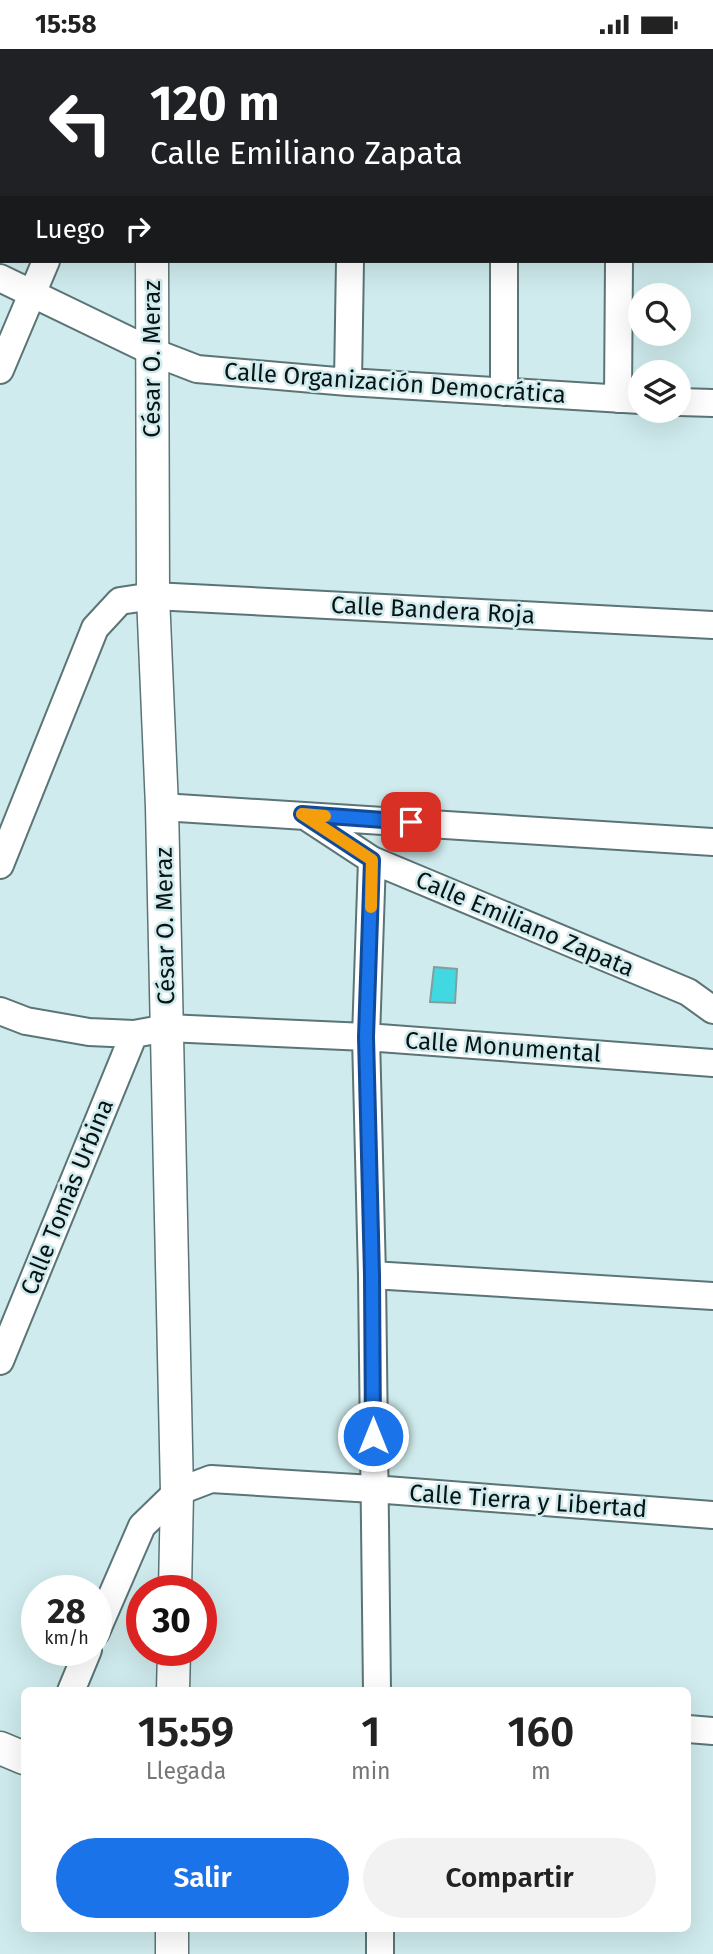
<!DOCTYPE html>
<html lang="es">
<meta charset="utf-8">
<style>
:root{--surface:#fff;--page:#f2f2f2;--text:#222;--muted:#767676;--accent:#1a73e8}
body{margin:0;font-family:"Fira Sans",sans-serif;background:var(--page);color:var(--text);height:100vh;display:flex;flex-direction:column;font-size:26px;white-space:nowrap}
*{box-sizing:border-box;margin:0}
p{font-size:23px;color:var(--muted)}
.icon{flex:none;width:38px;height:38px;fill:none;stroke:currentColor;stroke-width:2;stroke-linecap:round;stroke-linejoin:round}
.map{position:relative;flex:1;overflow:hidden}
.side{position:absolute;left:21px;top:1638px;width:670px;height:245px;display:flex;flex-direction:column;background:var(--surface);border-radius:10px;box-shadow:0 7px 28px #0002}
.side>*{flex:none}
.hud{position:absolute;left:0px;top:0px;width:714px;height:214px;box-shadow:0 7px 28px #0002;background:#202124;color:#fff;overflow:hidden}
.fabs{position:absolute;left:628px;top:234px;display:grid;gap:14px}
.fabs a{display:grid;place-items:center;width:63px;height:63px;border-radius:50%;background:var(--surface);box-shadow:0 7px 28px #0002;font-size:35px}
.speed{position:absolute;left:21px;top:1526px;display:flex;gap:14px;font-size:35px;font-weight:700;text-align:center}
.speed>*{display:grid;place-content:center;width:91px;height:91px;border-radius:50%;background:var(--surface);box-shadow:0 7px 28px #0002;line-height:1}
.speed small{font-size:18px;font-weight:400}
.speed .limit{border:10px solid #d22;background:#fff;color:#111}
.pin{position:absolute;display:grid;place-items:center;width:60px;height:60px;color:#fff;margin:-30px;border-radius:14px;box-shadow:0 4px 10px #0006}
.me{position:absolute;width:77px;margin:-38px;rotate:0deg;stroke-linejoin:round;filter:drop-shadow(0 0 5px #0008)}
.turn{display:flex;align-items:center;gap:24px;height:147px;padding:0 35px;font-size:32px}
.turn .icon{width:91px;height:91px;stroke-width:2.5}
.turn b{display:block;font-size:49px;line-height:60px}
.then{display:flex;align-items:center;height:66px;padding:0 35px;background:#0003;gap:14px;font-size:26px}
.eta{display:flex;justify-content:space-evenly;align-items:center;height:119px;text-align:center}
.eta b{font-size:42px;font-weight:600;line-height:49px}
.cta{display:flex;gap:14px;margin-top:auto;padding:14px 35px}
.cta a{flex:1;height:80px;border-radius:42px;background:var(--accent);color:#fff;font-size:28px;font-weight:600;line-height:80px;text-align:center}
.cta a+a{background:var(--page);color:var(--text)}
.status{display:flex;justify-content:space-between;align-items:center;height:49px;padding:0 35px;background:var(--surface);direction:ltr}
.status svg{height:19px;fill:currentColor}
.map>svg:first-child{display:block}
</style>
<div class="status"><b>15:58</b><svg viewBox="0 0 49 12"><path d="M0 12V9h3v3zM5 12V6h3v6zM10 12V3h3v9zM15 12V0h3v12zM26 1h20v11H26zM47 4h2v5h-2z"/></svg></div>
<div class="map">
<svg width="713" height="1905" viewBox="0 0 713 1905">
<rect width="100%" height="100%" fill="#cfebed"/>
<path fill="#41d8e1" stroke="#839e9f" stroke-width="2" d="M434,918L457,920L455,954L430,953Z"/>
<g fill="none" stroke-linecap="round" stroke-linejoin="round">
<g stroke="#5b7475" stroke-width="30">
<path id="minor" d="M504,0V2
M128,2L129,0
M352,2V0
M621,2V0
M504,212V343
M0,229L153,303L197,320L348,333L640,351
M0,321L46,212
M348,333L350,212
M618,350L619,212
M679,353L713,354
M162,758L713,793
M305,767L372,811L688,943L713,961
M372,811L366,988L372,1226L377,1642
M0,816L95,579L120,552L153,547L713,576
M0,962L26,972L89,983L134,985L167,979L366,988L713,1014
M372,1226L713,1247
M0,1312L134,985
M96,1583L142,1477L177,1443L211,1430L373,1440L713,1466
M71,1642L88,1601
M688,1680L713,1682
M380,1880V1905"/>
</g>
<g stroke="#5b7475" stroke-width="35">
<path id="tertiary" d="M149,0V2
M152,212L153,547L162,758L177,1443L175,1542
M173,1642L174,1601
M0,1699L24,1709
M172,1880V1905"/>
</g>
<use href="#minor" stroke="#fff" stroke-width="26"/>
<use href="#tertiary" stroke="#fff" stroke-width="32"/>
</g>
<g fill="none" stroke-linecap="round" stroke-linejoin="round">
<g stroke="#114b97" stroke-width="18">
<path id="route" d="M373,1387L372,1226L366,988L372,811L302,765L411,773"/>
</g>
<use href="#route" stroke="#1a73e8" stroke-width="12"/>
<path stroke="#f59e0b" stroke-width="12" d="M325,767L302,765L372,811L371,858"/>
</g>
<g text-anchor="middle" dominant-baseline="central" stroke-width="5" stroke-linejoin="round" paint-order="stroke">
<g font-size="24" fill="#091314" stroke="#cfebed">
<text transform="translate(152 310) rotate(-90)">César O. Meraz</text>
<text transform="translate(395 334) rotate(4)">Calle Organización Democrática</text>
<text transform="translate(433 561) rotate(3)">Calle Bandera Roja</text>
<text transform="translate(525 875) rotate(23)">Calle Emiliano Zapata</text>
<text transform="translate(165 877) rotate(-91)">César O. Meraz</text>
<text transform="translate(503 998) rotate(4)">Calle Monumental</text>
<text transform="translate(67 1148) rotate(-68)">Calle Tomás Urbina</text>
<text transform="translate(528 1452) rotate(4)">Calle Tierra y Libertad</text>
</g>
</g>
</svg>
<div class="fabs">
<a><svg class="icon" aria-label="search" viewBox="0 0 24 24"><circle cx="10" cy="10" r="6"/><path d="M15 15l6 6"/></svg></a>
<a><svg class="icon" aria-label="layers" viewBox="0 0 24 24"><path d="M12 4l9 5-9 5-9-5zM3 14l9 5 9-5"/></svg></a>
</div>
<div class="speed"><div>28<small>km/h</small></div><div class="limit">30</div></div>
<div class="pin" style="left:411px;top:773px;background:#d93025"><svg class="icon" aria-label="arrive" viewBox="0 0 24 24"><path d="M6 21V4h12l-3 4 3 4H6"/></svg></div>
<svg class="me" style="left:373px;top:1387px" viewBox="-20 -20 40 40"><circle r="17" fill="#1a73e8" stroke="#fff" stroke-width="3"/><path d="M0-11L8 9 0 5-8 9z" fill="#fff"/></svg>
<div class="hud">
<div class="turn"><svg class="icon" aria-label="left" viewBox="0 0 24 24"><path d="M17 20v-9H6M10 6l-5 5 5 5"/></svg><div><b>120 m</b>Calle Emiliano Zapata</div></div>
<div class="then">Luego<svg class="icon" aria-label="right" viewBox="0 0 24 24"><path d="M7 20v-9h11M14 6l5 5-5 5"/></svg></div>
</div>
<section class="side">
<div class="eta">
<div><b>15:59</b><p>Llegada</p></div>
<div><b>1</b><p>min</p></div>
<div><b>160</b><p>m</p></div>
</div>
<div class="cta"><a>Salir</a><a>Compartir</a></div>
</section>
</div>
